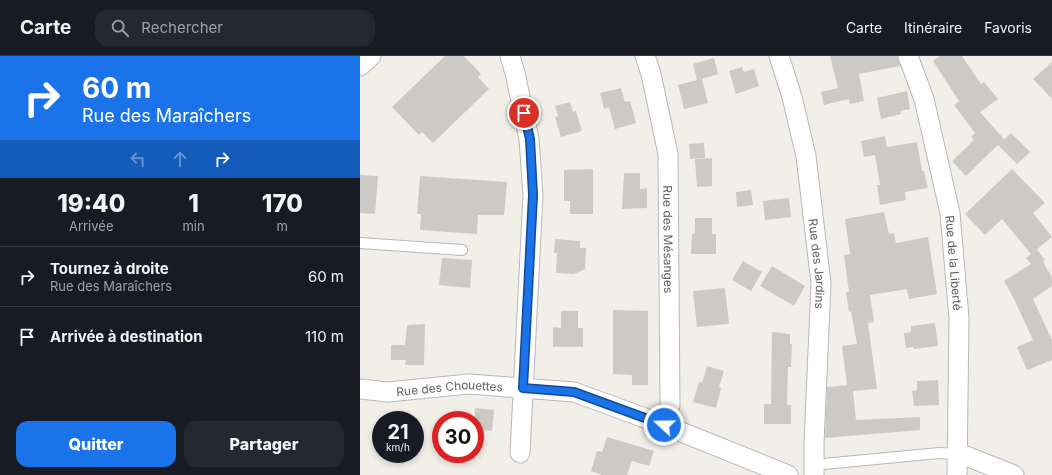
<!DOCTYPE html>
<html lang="fr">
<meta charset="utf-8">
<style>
:root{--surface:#171b24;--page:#242831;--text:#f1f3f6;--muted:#9ea1a6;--line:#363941;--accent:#1a73e8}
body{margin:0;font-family:Inter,sans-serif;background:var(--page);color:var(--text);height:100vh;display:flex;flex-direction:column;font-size:15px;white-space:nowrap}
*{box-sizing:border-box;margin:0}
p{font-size:13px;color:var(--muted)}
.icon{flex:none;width:22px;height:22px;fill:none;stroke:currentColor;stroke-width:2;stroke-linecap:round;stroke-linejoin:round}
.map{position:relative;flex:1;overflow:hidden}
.side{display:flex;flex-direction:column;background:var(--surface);width:360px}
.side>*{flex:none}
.top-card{background:#1a73e8;color:#fff;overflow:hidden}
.speed{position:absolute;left:12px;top:355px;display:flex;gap:8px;font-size:20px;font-weight:700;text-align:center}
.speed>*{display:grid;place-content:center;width:52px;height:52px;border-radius:50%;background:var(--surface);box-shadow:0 2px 6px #0003;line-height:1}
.speed small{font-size:10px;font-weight:400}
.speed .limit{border:6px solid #d22;background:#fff;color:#111}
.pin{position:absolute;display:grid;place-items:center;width:34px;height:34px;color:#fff;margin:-17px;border:2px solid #fff;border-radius:50%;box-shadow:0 1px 4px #0007}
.me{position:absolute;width:44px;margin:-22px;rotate:291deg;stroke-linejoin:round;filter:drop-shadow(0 0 3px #0008)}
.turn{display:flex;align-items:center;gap:14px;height:84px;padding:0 16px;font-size:18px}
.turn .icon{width:52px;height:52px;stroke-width:2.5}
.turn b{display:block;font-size:28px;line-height:34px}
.lanes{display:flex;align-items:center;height:38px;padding:0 16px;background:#0003;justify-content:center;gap:20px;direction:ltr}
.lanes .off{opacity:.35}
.eta{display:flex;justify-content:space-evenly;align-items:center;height:68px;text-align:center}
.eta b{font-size:24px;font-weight:800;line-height:28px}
.action{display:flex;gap:8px;margin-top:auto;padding:8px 16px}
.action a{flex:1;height:46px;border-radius:12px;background:var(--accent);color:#fff;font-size:16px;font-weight:800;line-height:46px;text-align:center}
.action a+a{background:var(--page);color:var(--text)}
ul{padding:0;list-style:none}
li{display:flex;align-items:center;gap:12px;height:60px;padding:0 16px;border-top:1px solid var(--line)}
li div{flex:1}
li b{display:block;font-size:15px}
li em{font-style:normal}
header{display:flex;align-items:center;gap:24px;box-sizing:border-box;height:56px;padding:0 20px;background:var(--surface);border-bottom:1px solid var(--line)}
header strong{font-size:19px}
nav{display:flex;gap:22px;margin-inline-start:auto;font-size:14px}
.search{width:280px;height:36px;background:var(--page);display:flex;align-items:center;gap:10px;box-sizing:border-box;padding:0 14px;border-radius:12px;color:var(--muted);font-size:15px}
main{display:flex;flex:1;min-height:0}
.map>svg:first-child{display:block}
</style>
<header>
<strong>Carte</strong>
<div class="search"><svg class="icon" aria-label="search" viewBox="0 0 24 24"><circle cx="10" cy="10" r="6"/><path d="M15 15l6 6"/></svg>Rechercher</div>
<nav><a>Carte</a><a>Itinéraire</a><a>Favoris</a></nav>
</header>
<main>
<section class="side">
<div class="top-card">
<div class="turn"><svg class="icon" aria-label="right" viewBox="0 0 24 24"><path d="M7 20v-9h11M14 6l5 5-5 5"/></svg><div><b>60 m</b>Rue des Maraîchers</div></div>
<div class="lanes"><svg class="icon off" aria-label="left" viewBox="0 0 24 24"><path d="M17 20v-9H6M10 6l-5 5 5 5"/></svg><svg class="icon off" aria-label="ahead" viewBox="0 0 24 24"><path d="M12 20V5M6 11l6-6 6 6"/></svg><svg class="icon" aria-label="right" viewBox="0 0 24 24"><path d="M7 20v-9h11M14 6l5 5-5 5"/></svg></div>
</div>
<div class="eta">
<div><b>19:40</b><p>Arrivée</p></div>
<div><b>1</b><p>min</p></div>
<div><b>170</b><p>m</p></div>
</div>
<ul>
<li><svg class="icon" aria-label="right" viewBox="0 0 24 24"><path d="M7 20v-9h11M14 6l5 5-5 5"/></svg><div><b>Tournez à droite</b><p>Rue des Maraîchers</p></div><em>60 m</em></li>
<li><svg class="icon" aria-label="arrive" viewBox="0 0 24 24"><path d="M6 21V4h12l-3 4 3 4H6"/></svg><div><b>Arrivée à destination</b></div><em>110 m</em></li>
</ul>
<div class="action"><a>Quitter</a><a>Partager</a></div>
</section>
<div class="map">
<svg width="692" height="419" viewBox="0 0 692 419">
<rect width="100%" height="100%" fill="#f1efe8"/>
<path fill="#cccac5" d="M85,0H104L121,18L118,21L129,33L73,87L62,76L59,79L32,51Z
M470,0H537L540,10L499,18L504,45L490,48L489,43L464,49L461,36L478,32Z
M580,0H602L621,28L624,26L638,43L620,56L644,83L639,88L651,77L670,96L657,108L638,89L606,120L592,105L614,84L611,81L615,77L594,49L599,45L573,5Z
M354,2L358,18L342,23L348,47L324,53L318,29L337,24L333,8Z
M692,6V43L673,23Z
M382,11L384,16L394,13L399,30L376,38L369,15Z
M261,32L265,46L270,45L276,67L255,73L249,51L244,53L240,37Z
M547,35L550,53L540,55L541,58L521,63L517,42Z
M210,46L213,56L216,55L222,75L201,81L195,61L198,60L195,50Z
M525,80L527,91L557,86L562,115H564L568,132L545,136L546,144L520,149L517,129H520L515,99L504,101L501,85Z
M344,87L345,102L330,103L329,88Z
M352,102V130L337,131L335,103Z
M233,113V158H210V145H204V114Z
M652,113L685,147L673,157L692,181L671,198L642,163L625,179L605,158Z
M264,117H280V133L287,132V152L262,153Z
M0,119L18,120L15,158L0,157Z
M60,120L147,126L144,159H118L117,178L60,174L61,158H57Z
M391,134L393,149L377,151L376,136Z
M429,142L431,161L405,164L403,145Z
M524,156L529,178L534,177L536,187L568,181L577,238L549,243L547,233L510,239L514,266L508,267L517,333L493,335L496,364L560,361V374L465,382L467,331L487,329L482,290L497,288L491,255L489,256L486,236H489L484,199L490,198L485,163Z
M335,162H352V178H356V198H331L332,178L335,177Z
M195,183L220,185V192H226L225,213L214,218L196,217L197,197H194Z
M677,193L685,204L683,206L692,221V230L673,243L692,284V304L667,314L657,291L673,284L654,243L644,225L671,208L666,202Z
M82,202L112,204L110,232L79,229Z
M383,205L402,216L391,235L372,224Z
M412,210L445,230L434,250L400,230Z
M365,232L369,268L337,271L333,235Z
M253,254L288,255V329H272V319L253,318Z
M201,255H218V272H223V291H193V271L201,272Z
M575,267L578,290L554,293L553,291L546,292L544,277L551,276V270Z
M65,268L64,309H45L46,304H31V289H45L47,269Z
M412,276L430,278V288H432L431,311H428L427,349H431V368H404V348H411Z
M347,310L364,315L359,331L361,332L356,352L333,346L339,326L342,327Z
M578,324L579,349L554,350L552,335L557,334V325Z
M115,352L134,354L132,375L115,373Z
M247,381L294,395L289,410L272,405L267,419H242L231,415L237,395L242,396Z"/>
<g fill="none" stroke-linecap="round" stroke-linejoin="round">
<g stroke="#b5b8bc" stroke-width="12">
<path id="lane" d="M0,187L102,194
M453,409L579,397L597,398"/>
</g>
<g stroke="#b5b8bc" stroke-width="21">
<g id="street">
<path d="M150,0L155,17L169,83L173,139L160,397"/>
<path id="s1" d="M285,0L291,18L308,98L310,349L304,369"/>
<path id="s2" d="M419,0L432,41L446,100L461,227L454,387V419"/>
<path id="s3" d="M548,0L564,43L590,157L599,262L597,419"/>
<path d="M0,10L11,0"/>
<path id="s4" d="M0,333L28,336L109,328L214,336L304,369L428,419"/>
<path d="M597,398L606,400L654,419"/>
</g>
</g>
<use href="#lane" stroke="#fff" stroke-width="10"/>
<use href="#street" stroke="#fff" stroke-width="19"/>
</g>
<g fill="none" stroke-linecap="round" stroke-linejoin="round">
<g stroke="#114b97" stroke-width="10">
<path id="route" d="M164,57L170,83L173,139L163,332L214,336L304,369"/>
</g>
<use href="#route" stroke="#1a73e8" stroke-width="7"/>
</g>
<g text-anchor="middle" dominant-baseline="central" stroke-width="4" stroke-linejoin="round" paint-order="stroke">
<g font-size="12" fill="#5f6368" stroke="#fff">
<text stroke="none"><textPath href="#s1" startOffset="186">Rue des Mésanges</textPath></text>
<text stroke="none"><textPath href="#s3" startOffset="213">Rue de la Liberté</textPath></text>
<text stroke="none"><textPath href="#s2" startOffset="212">Rue des Jardins</textPath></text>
<text stroke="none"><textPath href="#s4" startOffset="90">Rue des Chouettes</textPath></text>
</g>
</g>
</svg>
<div class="speed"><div>21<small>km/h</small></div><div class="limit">30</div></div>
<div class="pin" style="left:164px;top:57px;background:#d93025"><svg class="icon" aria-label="arrive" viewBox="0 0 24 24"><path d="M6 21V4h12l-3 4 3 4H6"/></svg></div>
<svg class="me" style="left:304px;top:369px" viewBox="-20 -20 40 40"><circle r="17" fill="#1a73e8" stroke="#fff" stroke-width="3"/><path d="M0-11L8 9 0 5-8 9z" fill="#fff"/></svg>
</div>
</main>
